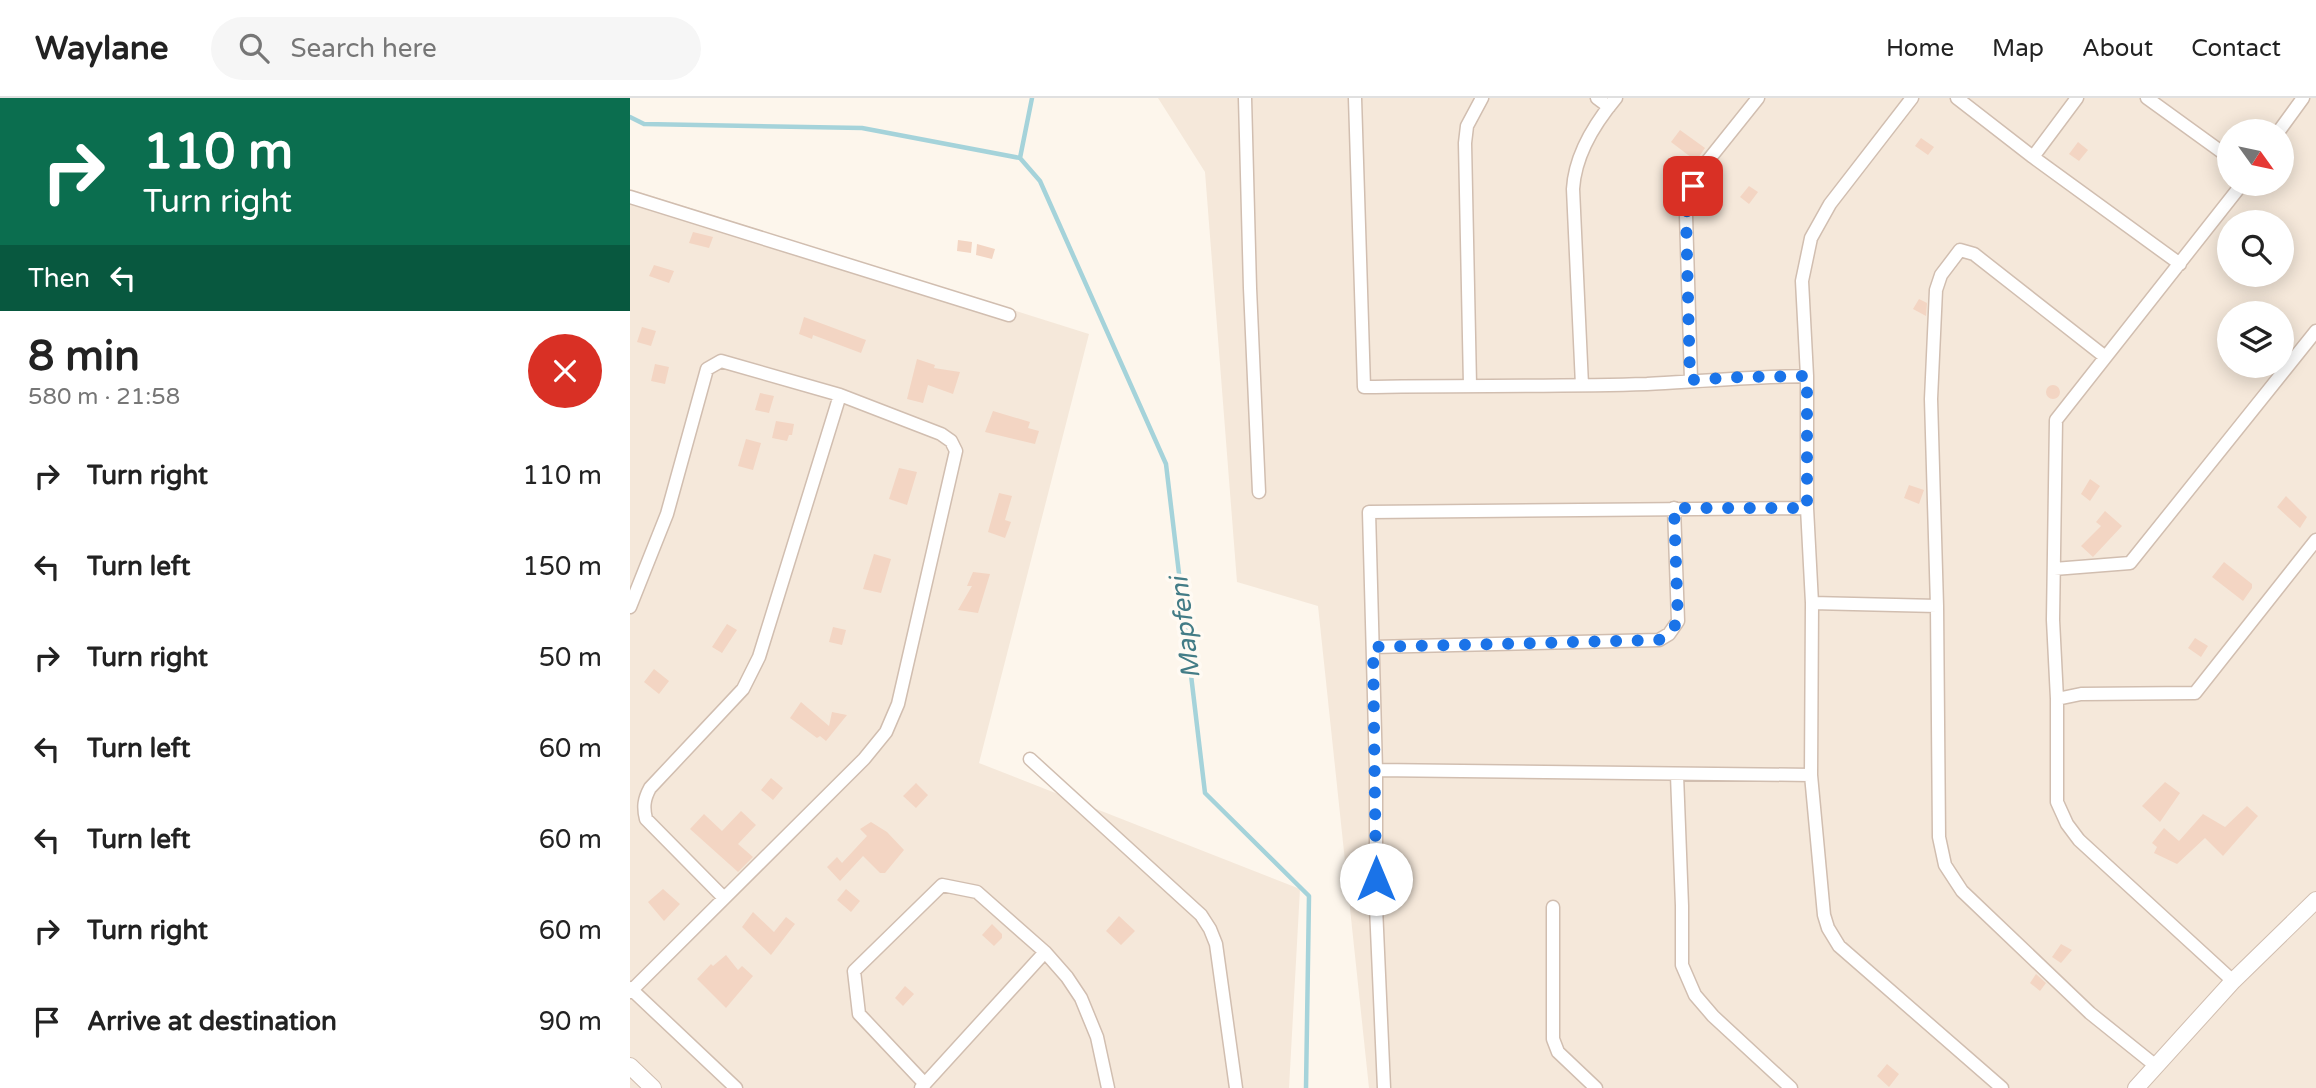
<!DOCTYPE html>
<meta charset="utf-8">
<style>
:root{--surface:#fff;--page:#f6f6f6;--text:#222;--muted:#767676;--line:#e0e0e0}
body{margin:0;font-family:"Varela Round",sans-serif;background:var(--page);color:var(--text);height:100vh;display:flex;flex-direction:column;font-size:26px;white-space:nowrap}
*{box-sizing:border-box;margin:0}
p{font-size:23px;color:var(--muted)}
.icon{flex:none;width:38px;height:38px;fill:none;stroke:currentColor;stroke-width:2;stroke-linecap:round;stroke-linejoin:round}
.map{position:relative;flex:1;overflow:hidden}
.sheet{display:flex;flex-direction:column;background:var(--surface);width:630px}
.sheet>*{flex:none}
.top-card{background:#0b6e4f;color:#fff;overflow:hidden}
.needle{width:46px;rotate:123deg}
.fabs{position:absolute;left:1587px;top:21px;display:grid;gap:14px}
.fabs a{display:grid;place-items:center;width:77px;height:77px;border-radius:50%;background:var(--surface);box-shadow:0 4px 18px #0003;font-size:35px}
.pin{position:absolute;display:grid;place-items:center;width:60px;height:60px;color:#fff;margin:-30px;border-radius:14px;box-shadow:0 4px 10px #0006}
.me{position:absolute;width:77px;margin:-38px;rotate:0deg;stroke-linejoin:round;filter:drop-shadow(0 0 5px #0008)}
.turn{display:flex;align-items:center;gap:24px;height:147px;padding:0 28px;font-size:32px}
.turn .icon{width:91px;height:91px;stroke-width:2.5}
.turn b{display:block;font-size:49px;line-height:60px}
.then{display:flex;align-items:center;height:66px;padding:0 28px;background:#0003;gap:14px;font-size:26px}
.round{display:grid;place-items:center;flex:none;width:74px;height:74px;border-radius:37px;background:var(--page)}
.head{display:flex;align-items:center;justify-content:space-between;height:119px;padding:0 28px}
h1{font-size:42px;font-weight:800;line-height:52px}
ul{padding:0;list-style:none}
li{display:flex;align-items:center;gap:21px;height:91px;padding:0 28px}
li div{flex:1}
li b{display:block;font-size:26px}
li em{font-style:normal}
header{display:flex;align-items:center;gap:42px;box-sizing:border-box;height:98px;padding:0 35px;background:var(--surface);border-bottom:2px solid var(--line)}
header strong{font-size:33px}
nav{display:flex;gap:38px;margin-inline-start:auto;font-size:24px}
.search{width:490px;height:63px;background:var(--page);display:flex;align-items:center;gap:18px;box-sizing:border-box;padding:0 24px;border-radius:38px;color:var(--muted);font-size:26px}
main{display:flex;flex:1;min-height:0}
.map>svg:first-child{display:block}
</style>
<header>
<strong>Waylane</strong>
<div class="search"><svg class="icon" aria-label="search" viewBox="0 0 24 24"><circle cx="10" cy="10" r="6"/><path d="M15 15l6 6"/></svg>Search here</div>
<nav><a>Home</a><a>Map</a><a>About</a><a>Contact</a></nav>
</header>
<main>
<section class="sheet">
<div class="top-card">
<div class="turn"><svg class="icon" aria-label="right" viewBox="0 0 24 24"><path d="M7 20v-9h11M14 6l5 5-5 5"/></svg><div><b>110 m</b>Turn right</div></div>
<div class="then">Then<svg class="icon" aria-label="left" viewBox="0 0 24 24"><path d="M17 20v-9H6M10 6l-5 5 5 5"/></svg></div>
</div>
<div class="head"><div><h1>8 min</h1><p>580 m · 21:58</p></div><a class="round" style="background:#d93025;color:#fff"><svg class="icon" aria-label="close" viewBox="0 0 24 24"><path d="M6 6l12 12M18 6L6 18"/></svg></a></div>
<ul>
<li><svg class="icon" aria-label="right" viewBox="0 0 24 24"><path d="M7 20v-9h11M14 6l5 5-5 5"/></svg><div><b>Turn right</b></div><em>110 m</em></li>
<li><svg class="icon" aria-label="left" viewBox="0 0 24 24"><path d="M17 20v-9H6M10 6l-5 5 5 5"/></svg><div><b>Turn left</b></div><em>150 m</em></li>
<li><svg class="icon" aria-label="right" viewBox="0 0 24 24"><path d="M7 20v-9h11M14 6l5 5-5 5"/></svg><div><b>Turn right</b></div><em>50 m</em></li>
<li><svg class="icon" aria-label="left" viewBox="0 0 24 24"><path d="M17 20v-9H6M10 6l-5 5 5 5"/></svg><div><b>Turn left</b></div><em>60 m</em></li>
<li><svg class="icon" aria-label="left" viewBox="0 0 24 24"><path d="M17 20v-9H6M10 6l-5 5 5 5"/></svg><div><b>Turn left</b></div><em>60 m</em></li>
<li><svg class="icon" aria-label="right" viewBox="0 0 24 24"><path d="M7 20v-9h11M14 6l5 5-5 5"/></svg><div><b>Turn right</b></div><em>60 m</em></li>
<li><svg class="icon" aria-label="arrive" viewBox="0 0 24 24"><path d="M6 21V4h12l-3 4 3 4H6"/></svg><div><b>Arrive at destination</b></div><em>90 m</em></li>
</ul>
</section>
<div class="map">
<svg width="1686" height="990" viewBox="0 0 1686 990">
<rect width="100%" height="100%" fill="#fdf6ec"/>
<path fill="#f5e8da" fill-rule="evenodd" d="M528,0H1686V990H739L688,508L607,484L575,74ZM1600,33H1652V86H1600ZM1600,124H1652V177H1600ZM1600,215H1652V268H1600Z
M0,91L459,236L349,665L670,791L659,990H0Z"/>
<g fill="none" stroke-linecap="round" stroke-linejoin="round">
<path stroke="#a5d3da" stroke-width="4.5" d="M0,19L14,26L232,30L390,60
M390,60L410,83L536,366L575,695L679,798L676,990
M390,60L402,0"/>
</g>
<path fill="#f3d5c3" d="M1050,32L1075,50L1066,63L1041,44Z
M1291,40L1304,49L1298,57L1285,48Z
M1448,44L1458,52L1449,63L1439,56Z
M1119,88L1128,94L1119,106L1110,99Z
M63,134L83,139L79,150L59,145Z
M328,142L342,144L341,155L327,153Z
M347,146L365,151L362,161L346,157Z
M24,167L44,173L39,185L19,178Z
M1289,201L1297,205L1296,218L1283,211Z
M174,219L236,242L231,255L183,237L182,241L169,236Z
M12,229L26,233L21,248L7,244Z
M287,261L305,267L304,270L330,274L323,296L298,287L293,305L277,301Z
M25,266L39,269L35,286L21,283Z
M1416 294a7 7 0 1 1 14 0a7 7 0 1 1-14 0Z
M130,295L144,298L139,315L125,312Z
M363,313L400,324L398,330L409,333L405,346L355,334Z
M146,323L164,326L162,337H159L157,343L142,340Z
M116,341L131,345L123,372L108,368Z
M269,370L287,374L277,407L259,401Z
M1460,381L1470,388L1460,403L1451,396Z
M1279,387L1294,392L1289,406L1274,400Z
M369,395L382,398L375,422L381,424L375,440L358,434Z
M1656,398L1677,419L1670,430L1647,409Z
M1475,413L1492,428L1463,459L1451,448L1471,428L1466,424Z
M244,456L261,461L251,495L233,491Z
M1594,464L1622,486V490L1613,503L1582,479Z
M343,474L360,476L348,515L328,512L342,488H337Z
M97,526L107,532L92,555L82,549Z
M203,529L216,532L212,547L199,544Z
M1565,540L1578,548L1571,559L1558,550Z
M24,571L39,583L29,596L14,584Z
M171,604L199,628L202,614L217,617L196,643L190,638L187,640L160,620Z
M141,680L153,690L143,702L131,692Z
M1535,684L1550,695L1530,724L1512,708Z
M286,685L298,697L286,710L273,698Z
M1617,708L1628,718L1593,758L1575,740L1547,766L1524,755L1527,749L1522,745L1534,730L1549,743L1573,716L1595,729Z
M111,713L126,727L108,746L123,759L108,774L60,731L74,716L92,733Z
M241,724L257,734L274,752L255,775H250L233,758L210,783L197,769L207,759L212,765L237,738L230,731Z
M33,791L50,806L34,823L18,804Z
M216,791L230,803L221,814L207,802Z
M123,814L144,834L156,819L165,826L141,857L112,829Z
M489,818L505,833L491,847L476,833Z
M362,826L372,836V840L364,848L352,837Z
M1431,846L1442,852L1431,865L1422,859Z
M96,857L108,872L112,868L123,878L96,910L67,881L81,866L83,868Z
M1406,876L1416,885L1410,893L1400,885Z
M275,888L284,896L273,908L265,900Z
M1257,966L1269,976L1259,989L1247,978Z"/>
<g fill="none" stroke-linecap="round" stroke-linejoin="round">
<g stroke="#d1beb0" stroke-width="15">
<path id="minor" d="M615,0L620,190L629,394
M725,0L734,289C829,287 923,289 1017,286C1071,283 1123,279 1177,278
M967,0L979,9
M1282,0L1200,106L1181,140L1172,183L1177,278V410L1182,505L1181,677L1194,817L1198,830L1209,848L1372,990
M1327,0L1403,59L1550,166
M1517,0L1600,60
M1649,33L1673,0
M1403,59L1447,0
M0,99L379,217
M1474,258L1344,156L1330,152L1311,177L1306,192L1301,301L1307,508L1309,739L1315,767L1332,793L1460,915L1526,968
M1061,282L1056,117L1063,88L1076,65L1128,0
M840,287L835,45L837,28L852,0
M952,287L943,91C945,58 965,25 986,0
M1424,471L1500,465L1686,233
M1182,505L1307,508
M0,509L37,416L77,271L91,263L210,297L129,559L113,591L20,690C14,701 13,709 16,721L94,800
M743,549L1029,542L1039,536L1048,523L1044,410
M1427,601L1451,596L1565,595L1686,442
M400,661L571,817L580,831L586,846L606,990
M746,672L1181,677
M1047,677L1052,808V867L1065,897L1083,918L1161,990
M923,809V941L928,954L966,990
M1603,883L1449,742L1437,726L1427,704V601L1423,522L1426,322L1612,86
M0,890L106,990
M0,894L234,661L256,634L268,606L326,353L321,343L311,336L210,297
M295,986L229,916L224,873L312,787L347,794L415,854L437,879L451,900L467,939L478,990
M291,990L415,854
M754,990L746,809V672L739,414L1177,410"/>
</g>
<g stroke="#d1beb0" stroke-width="18">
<path id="tertiary" d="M0,968L23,990
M1506,990L1603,883L1686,802"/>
</g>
<use href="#minor" stroke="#fff" stroke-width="12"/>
<use href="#tertiary" stroke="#fff" stroke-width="16"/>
</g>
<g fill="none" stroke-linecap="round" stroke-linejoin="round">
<path stroke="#1a73e8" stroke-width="12" stroke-dasharray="0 21.6" d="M746,781L743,549L1029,542L1039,536L1048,523L1044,410H1177V278L1110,279L1060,282L1056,117L1063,88"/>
</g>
<g text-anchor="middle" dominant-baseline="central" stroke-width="7" stroke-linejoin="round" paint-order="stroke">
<g font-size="26" font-style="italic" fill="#437c86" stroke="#fffaf3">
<text transform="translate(555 530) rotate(-97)">Mapfeni</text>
</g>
</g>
</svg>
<div class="fabs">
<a><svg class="needle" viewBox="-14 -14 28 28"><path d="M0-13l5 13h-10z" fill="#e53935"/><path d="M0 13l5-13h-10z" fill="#767676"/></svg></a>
<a><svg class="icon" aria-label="search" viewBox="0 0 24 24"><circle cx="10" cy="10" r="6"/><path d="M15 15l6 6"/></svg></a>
<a><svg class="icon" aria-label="layers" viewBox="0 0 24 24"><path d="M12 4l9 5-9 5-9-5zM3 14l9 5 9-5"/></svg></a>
</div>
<div class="pin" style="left:1063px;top:88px;background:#d93025"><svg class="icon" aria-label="arrive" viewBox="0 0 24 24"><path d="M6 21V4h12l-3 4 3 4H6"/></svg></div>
<svg class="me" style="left:746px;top:781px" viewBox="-20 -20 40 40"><circle r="19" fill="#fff"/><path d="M0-13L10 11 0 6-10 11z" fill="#1a73e8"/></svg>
</div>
</main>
